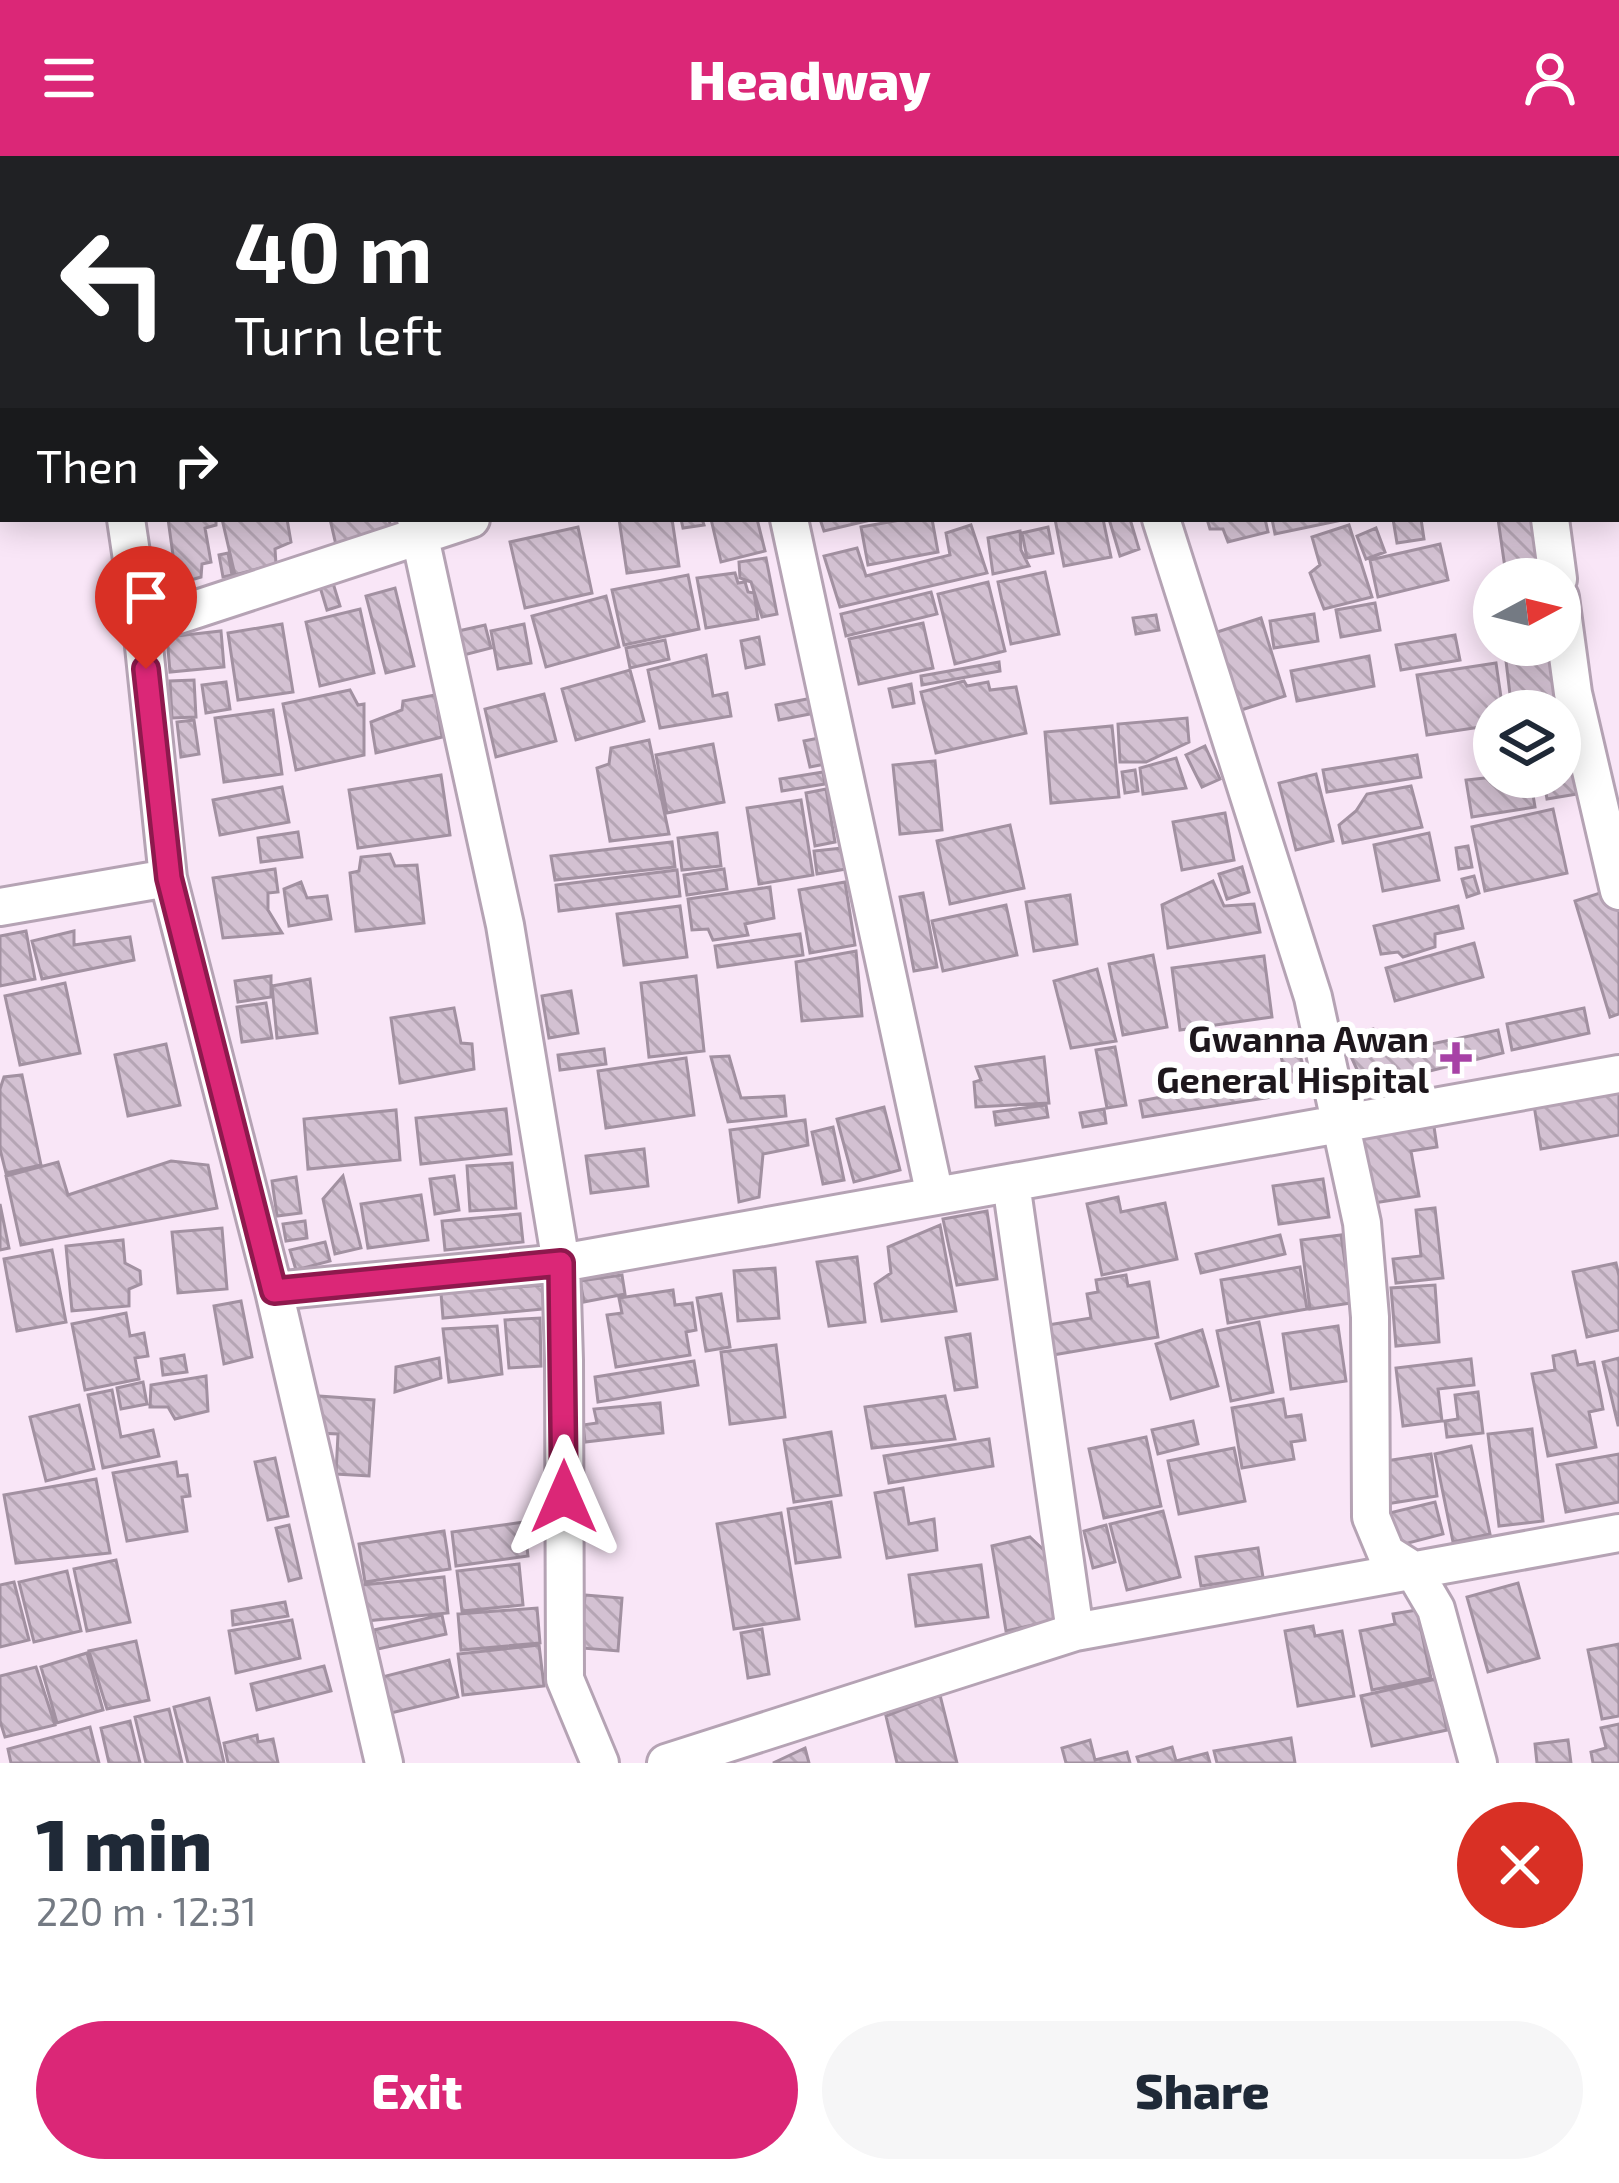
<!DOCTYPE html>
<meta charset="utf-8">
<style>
:root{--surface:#fff;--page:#f6f6f7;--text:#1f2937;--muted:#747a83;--accent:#db2777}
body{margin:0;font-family:"Exo 2",sans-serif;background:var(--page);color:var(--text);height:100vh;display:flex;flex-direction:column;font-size:45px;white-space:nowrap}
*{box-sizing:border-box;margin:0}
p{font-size:39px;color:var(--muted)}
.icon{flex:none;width:66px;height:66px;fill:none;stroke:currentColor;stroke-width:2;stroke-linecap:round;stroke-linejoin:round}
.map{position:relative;height:1607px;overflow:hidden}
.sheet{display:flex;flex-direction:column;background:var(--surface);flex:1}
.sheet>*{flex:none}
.hud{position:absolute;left:0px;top:0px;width:1620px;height:366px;box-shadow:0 6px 30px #0003;background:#202124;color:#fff;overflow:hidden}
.needle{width:78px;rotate:83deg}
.tools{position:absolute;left:1473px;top:402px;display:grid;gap:24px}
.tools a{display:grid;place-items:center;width:108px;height:108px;border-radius:50%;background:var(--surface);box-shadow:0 6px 30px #0003;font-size:60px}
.pin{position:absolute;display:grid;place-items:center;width:102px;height:102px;color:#fff;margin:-123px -51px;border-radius:50% 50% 50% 0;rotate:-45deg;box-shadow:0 0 12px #0007}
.pin .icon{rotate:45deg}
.me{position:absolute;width:132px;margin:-66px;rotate:0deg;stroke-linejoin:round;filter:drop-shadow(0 0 9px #0008)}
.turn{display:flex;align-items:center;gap:42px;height:252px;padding:0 36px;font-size:54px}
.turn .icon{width:156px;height:156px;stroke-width:2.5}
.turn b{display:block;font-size:84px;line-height:102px}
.then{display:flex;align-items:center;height:114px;padding:0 36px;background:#0003;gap:24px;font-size:45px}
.round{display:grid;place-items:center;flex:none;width:126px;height:126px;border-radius:63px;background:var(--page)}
.overview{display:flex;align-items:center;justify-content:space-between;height:204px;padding:0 36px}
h1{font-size:72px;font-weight:800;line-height:90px}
.primary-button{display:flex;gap:24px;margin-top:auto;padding:24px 36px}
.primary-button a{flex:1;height:138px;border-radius:72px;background:var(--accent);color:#fff;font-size:48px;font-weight:800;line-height:138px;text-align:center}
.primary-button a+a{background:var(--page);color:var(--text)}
header{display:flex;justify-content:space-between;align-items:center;height:156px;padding:0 36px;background:var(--accent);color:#fff;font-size:54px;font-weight:800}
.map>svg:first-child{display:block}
</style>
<header><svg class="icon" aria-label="menu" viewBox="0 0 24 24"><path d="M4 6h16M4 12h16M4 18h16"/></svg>Headway<svg class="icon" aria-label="person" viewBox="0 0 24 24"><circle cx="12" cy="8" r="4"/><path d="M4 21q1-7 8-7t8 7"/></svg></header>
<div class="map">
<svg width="1619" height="1607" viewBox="0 0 1619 1607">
<defs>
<pattern id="building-back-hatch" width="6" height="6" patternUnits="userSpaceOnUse" patternTransform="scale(3)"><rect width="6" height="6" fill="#d3c1d2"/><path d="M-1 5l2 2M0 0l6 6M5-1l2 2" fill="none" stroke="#b5a5b4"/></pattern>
</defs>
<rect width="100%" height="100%" fill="#f9e6f7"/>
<path fill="url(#building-back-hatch)" stroke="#a291a1" stroke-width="3" d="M142,0H187L188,3H143Z
M1214,0H1277V3H1214Z
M1372,0H1469L1470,3H1372Z
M1619,42V114L1617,115V43Z
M3,78V172L0,173V79Z
M168,363H216V369L205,372L211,406L202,408L201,421L177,428Z
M222,363H287L291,386L275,393L276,408L235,419Z
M330,363H389L392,377L336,389Z
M619,363H672L679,410L627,417Z
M681,363H702L704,369L683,372Z
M711,363H757L765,395L721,406Z
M820,363H875L824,375Z
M906,363H932L938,396L868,409L861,371Z
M1055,363H1103L1111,401L1064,410Z
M1109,363H1130L1139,393L1120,400Z
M1207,363H1265L1268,376L1228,386L1223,373H1210Z
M1272,363H1342V364L1275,378Z
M1393,363H1421L1424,383L1397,387Z
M1498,363H1538L1545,406L1505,412Z
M971,369L987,417L840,451L824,400L857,392L866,420L950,399L946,377Z
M1349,369L1372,441L1324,453L1310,417L1320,409L1312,381Z
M578,371L592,437L525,452L510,386Z
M1048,371L1053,397L1027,402L1022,377Z
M1376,372L1385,396L1366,403L1357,380Z
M1020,375L1021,394L1029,410L993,418L988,382Z
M1440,388L1448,424L1378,441L1370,404Z
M228,397L232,419L223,421L219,399Z
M766,402L777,458L762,461L751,426L740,422L739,406Z
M1045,416L1059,478L1011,488L998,426Z
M735,417L738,427L745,426L748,436L754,437L758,463L706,472L697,422Z
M688,419L699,473L624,489L612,434Z
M988,426L1005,495L955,508L938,438Z
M333,427L340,450L327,454L320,431Z
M395,432L414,510L386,517L366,440Z
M931,436L937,458L846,480L841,458Z
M606,440L619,491L546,511L532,460Z
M1375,447L1380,474L1341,481L1336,454Z
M360,453L374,517L320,530L306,466Z
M1314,458L1318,485L1274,492L1270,465Z
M1156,459L1159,474L1136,478L1133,462Z
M1261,462L1285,540L1238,555L1214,477Z
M923,467L933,512L859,528L849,483Z
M282,468L293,536L238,544L228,477Z
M524,468L531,507L498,513L491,475Z
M485,469L491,492L460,500L454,476Z
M221,475L224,511L170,516L167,481Z
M1455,479L1460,504L1401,514L1396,489Z
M759,481L764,508L746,512L741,485Z
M665,484L669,503L630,512L626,492Z
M1511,489H1549L1513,498Z
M1571,497L1560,555H1512L1506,505Z
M706,499L713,540L727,537L731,560L660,572L648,514Z
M1369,500L1374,530L1297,545L1291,515Z
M999,506L1000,515L922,529L921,520Z
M1496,507L1503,555H1494V569L1427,579L1417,519Z
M630,514L644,565L576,584L562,533Z
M194,524L196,561L172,562L170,525Z
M964,525L967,530L988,526L990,534L1016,531L1026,577L936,597L921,536Z
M226,526L230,553L206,557L202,529Z
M911,528L914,547L893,551L889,533Z
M350,534L358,549L364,548V599L296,614L283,548Z
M544,538L556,585L496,601L485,553Z
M435,539L442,581L376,597L371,566L402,554L403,545Z
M812,542L815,557L779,564L776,549Z
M273,554L282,618L224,626L215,562Z
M1187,562L1189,586L1146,606H1120L1118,568Z
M194,564L199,598L181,601L177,566Z
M1578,569L1589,636L1547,643L1543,621H1560V572Z
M1112,570L1119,641L1051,647L1045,576Z
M819,582L825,608L810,611L804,585Z
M649,584L669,678L610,685L597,612L609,608L611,592Z
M713,588L724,646L667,657L656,599Z
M1205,590L1220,623L1202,631L1186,599Z
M1417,599L1421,621L1327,636L1323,614Z
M1176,602L1186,632L1143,638L1140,612Z
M935,605L942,674L900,678L893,609Z
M1135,614L1138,635L1125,637L1122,616Z
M823,616L825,628L782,635L780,623Z
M1316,618L1333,685L1296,694L1279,627Z
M441,619L450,679L358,692L349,634Z
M1494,621H1530L1535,651L1472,661L1466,624Z
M1411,630L1422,671L1343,687L1339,669L1356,655L1367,638Z
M282,631L289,666L220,679L213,644Z
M826,633L835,686L815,690L806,637Z
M801,644L813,719L759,728L747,652Z
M1553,653L1567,717L1485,735L1472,671Z
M1225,657L1234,704L1182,714L1173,666Z
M1010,669L1024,732L950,748L937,685Z
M298,676L302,701L261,706L258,682Z
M717,677L721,710L682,714L678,682Z
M1429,677L1439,724L1383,735L1374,689Z
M672,686L675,711L555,724L551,700Z
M1468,690L1472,711L1459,713L1456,692Z
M843,692L846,713L817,718L814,695Z
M390,698L395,710L417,709L424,767L356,775L350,717L359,715L361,701Z
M1242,711L1249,736L1227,743L1219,718Z
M275,713L278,736L268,737V754L282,777L223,782L213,722Z
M724,713L727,733L687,739L684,719Z
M677,714L680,740L559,755L556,729Z
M1474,720L1479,737L1467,741L1462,723Z
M1213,725L1224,750L1254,748L1260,776L1168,792L1162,749Z
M301,726L307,742L327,740L331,763L289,770L284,733Z
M845,726L855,789L810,797L799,734Z
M770,731L774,762L745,768L748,779L713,784L708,773L692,774L688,743Z
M1619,731V858L1610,861L1575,745Z
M923,737L937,811L914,815L900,741Z
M1070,739L1077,788L1034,795L1026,746Z
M1006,749L1017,799L943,815L932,765Z
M680,750L687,801L624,809L617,758Z
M1458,750L1463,772L1435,778V791L1403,801L1398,796L1381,798L1374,770Z
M26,775L35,823L0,830V780Z
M74,775V789L130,781L134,804L42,823L32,785Z
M800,778L803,799L718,811L715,790Z
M1474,787L1483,821L1395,845L1386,812Z
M856,795L862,860L802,865L796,806Z
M1153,799L1167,871L1123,879L1109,808Z
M1264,800L1272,861L1180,874L1172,812Z
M1097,813L1116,885L1071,892L1054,825Z
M271,820V841L238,846L235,825Z
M696,820L704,895L649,901L641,827Z
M310,823L317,877L277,882L272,830Z
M65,827L80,897L20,909L5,840Z
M571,835L578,877L549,882L542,840Z
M266,847L272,882L242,886L237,851Z
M454,852L461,887L472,888L474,913L400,927L391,862Z
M1584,852L1589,877L1512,894L1507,868Z
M1373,873L1379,899L1498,874L1503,897L1365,931L1342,881Z
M1295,883L1311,935L1143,961L1140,945L1285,918L1278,887Z
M166,888L180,949L128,960L115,899Z
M1115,891L1126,949L1107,952L1096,894Z
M604,893L606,908L560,914L558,899Z
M729,900L741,942L784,940L786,960L728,966L711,901Z
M1044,901L1049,947L976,951L974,926L981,924L976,911Z
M686,902L694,959L606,972L598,915Z
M22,919L41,1009L6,1017L0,993V933L4,921Z
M1619,930V979L1541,993L1533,943Z
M1046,949L1048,961L996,969L994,956Z
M884,951L900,1014L854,1026L837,963Z
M506,953L511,998L421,1008L416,962Z
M1104,953L1106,967L1083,971L1080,957Z
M396,954L400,1004L308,1013L304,963Z
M805,964L808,989L763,998L759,1041L739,1046L730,974Z
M1433,964L1437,991L1411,995L1419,1040L1367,1048L1356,977Z
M833,971L844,1024L823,1028L812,976Z
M644,993L648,1030L591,1037L586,1000Z
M171,1005L208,1009L217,1052L21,1089L6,1020L58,1006L68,1039Z
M512,1007L516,1052L470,1055L467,1010Z
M343,1020L361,1092L335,1098L323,1043Z
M454,1020L459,1054L435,1058L430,1023Z
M296,1021L301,1057L277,1060L272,1025Z
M1323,1023L1329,1061L1279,1068L1273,1030Z
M421,1039L428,1084L368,1092L361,1048Z
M1118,1041L1121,1056L1165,1047L1177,1103L1102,1119L1087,1048Z
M0,1048L9,1092L0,1094Z
M1435,1052L1443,1122L1396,1127L1393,1103L1421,1100L1416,1054Z
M987,1055L997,1123L957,1129L943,1063Z
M520,1058L523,1086L445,1094L442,1065Z
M305,1065L307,1082L286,1085L283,1068Z
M940,1069L956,1155L882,1165L875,1128L891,1117L888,1091Z
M222,1072L227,1133L178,1137L172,1076Z
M1280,1079L1285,1098L1201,1117L1196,1098Z
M1341,1079L1351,1147L1310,1153L1301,1084Z
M123,1084L125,1107L140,1115L141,1128L129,1133V1150L72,1155L66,1090Z
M325,1086L330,1105L296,1114L290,1094Z
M52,1094L66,1166L17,1175L4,1103Z
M857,1101L865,1166L829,1170L817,1106Z
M1616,1107L1619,1120V1174L1587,1181L1573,1116Z
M1300,1111L1307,1153L1228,1167L1221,1124Z
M775,1112L779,1162L738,1165L734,1115Z
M622,1119L625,1138L584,1146L580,1125Z
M1126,1119L1128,1130L1149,1126L1158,1181L1053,1199L1048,1169L1091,1162L1087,1138L1098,1136L1096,1124Z
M543,1129L544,1153L443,1162L441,1137Z
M1435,1129L1439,1186L1396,1190L1391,1132Z
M673,1134L675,1149L692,1147L696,1174L686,1176L690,1199L616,1211L607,1159L622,1157L619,1142Z
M721,1138L730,1191L706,1195L697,1142Z
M241,1145L252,1201L224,1208L214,1150Z
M126,1157L130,1180L144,1177L148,1200L135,1202L139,1223L85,1234L72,1168Z
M540,1162L541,1210L509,1212L505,1164Z
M1259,1166L1273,1236L1231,1245L1217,1175Z
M497,1170L502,1218L449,1226L443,1173Z
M1338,1170L1346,1225L1291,1233L1283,1178Z
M1202,1174L1218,1230L1171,1243L1156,1188Z
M970,1178L977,1231L955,1234L946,1182Z
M776,1189L785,1261L730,1268L721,1196Z
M1575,1195L1578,1209L1594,1206L1603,1253L1589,1256L1596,1291L1548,1300L1532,1218L1555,1214L1553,1200Z
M184,1199L187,1216L163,1219L161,1203Z
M439,1202L441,1222L395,1236L396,1211Z
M1619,1202V1269H1618L1603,1206Z
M1471,1203L1474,1229L1438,1233L1442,1265L1403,1270L1396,1212Z
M694,1205L698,1229L598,1246L595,1221Z
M206,1220L208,1255L175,1263L168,1251H150L151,1229Z
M143,1226L147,1248L121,1253L117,1232Z
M112,1234L121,1281L153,1274L159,1300L103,1312L88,1239Z
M1478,1236L1483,1277L1447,1281L1445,1265L1458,1263L1455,1239Z
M319,1240L374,1244L369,1320L336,1318L338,1278L317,1277Z
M945,1240L955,1283L872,1292L865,1251Z
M1283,1243L1286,1261L1301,1259L1305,1284L1291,1286L1294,1303L1242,1312L1232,1252Z
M660,1247L663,1277L585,1286L583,1269L597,1267L594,1253Z
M79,1249L94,1313L46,1325L30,1261Z
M1193,1265L1198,1288L1158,1298L1152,1274Z
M1532,1273L1543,1365L1499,1370L1488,1278Z
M831,1276L841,1339L794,1346L784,1284Z
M1146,1281L1161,1350L1104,1362L1089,1293Z
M989,1283L993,1310L889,1327L884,1300Z
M1471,1290L1490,1378L1453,1386L1435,1298Z
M1234,1292L1245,1345L1179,1358L1168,1305Z
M1431,1298L1437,1340L1386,1348L1379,1306Z
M1619,1298V1346L1566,1356L1557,1309Z
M275,1302L288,1360L268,1364L255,1306Z
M176,1306L178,1320L187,1319L190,1340L182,1341L187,1375L127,1385L113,1317Z
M96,1323L110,1397L16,1407L4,1339Z
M903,1332L909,1368L934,1363L937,1394L887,1402L875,1337Z
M831,1346L840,1401L796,1407L788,1353Z
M1435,1346L1443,1378L1393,1391L1385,1358Z
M1163,1355L1180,1421L1127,1434L1110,1368Z
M781,1357L799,1463L734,1473L717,1368Z
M524,1366L528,1400L456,1410L452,1376Z
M289,1369L301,1422L289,1425L276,1372Z
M1106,1369L1115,1406L1093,1412L1084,1375Z
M444,1375L450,1413L365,1426L359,1388Z
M1030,1381L1049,1399L1059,1463L1006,1475L992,1390Z
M1258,1392L1263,1421L1201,1430L1196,1401Z
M116,1404L130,1466L87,1475L74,1413Z
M519,1408L523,1449L462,1455L457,1415Z
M981,1409L988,1461L916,1470L909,1419Z
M67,1415L81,1475L34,1486L19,1426Z
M444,1421L448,1457L355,1466L351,1430Z
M14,1426L29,1484L0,1491V1429Z
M1518,1427L1539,1502L1488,1516L1467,1441Z
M585,1439L622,1442L618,1495L581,1492Z
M285,1446L288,1460L233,1469L232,1455Z
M537,1452L540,1487L461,1494L458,1458Z
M1417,1454L1431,1522L1372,1534L1360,1475L1395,1468L1393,1458Z
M442,1459L446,1478L378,1493L374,1474Z
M292,1464L300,1502L236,1517L229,1475Z
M1313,1470L1315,1480L1342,1475L1354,1540L1298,1550L1285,1475Z
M762,1473L769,1518L748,1522L741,1477Z
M136,1485L149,1544L107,1553L89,1495Z
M1619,1488V1560L1602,1563L1588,1494Z
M539,1489L544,1530L463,1539L458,1498Z
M87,1497L103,1554L57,1567L41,1511Z
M449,1504L458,1541L391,1557L382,1521Z
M324,1510L331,1535L257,1554L251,1528Z
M36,1511L55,1569L5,1581L0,1565V1520Z
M1436,1523L1447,1574L1372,1590L1361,1540Z
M940,1539L957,1607H897L886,1560Z
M209,1542L224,1607H188L174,1551Z
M169,1553L182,1607H146L135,1561Z
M130,1565L140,1607H109L101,1572Z
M1619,1568V1607H1593L1591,1596L1606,1592L1601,1572Z
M90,1571L99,1607H11L8,1593Z
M257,1579L258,1586L273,1583L278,1607H228L224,1587Z
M1291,1582L1295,1607H1217L1214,1595Z
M1090,1584L1095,1604L1127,1596L1130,1607H1066L1062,1592Z
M1568,1584L1571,1607H1537L1535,1588Z
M1172,1591L1176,1605L1207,1597L1210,1607H1139L1137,1601Z
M805,1592L809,1607H773Z"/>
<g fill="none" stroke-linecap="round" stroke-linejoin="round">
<g stroke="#b5a3b4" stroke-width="42">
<path id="minor" d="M75,0V3
M359,0V3
M730,0L731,3
M1097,0V3
M1493,0V3
M0,3L14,0
M126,363L142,471L168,722L274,1135L384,1607
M416,363L505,769L561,1107L564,1204L565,1523L600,1607
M789,363L935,1040
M1161,363L1313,841L1362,1067L1370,1161L1371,1361L1386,1397L1413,1414L1436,1453L1478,1607
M1550,363L1558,423
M1560,441L1573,537L1619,735
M142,471L471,363
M0,751L168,722
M1011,1027L1075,1476
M274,1135L561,1107L1619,918
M666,1607L1075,1476L1619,1377"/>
</g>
<use href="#minor" stroke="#fff" stroke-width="36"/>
</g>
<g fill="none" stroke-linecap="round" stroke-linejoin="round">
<g stroke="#8e194d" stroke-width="30">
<path id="route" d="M146,513L169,722L274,1135L561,1107L564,1341"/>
</g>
<use href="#route" stroke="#db2777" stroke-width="21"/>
</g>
<path fill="#a742a6" stroke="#fff" stroke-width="4.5" d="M1450 884h12v12h12v12h-12v12h-12v-12h-12v-12h12z"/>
<g text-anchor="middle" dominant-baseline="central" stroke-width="12" stroke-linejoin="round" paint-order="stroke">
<g font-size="36" font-weight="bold" fill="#1e171d" stroke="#fff" text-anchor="end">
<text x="1429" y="881">Gwanna Awan<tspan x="1429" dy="41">General Hispital</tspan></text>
</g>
</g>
</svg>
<div class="tools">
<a><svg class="needle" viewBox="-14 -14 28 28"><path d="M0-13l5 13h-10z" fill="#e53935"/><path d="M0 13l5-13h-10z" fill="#747a83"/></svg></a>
<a><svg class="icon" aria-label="layers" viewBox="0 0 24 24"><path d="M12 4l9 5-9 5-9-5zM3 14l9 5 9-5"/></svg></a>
</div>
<div class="pin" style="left:146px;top:513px;background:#d93025"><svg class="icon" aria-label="arrive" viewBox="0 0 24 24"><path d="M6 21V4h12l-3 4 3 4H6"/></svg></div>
<svg class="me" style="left:564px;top:1341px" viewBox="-20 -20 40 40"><path d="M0-17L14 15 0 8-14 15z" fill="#db2777" stroke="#fff" stroke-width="4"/></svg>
<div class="hud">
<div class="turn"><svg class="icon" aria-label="left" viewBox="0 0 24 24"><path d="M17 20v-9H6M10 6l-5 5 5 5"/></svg><div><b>40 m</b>Turn left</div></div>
<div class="then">Then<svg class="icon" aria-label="right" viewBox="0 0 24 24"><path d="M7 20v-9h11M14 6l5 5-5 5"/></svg></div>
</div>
</div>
<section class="sheet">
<div class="overview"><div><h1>1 min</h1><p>220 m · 12:31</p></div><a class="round" style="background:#d93025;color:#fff"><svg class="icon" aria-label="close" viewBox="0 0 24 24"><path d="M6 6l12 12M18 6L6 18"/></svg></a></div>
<div class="primary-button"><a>Exit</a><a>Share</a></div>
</section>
